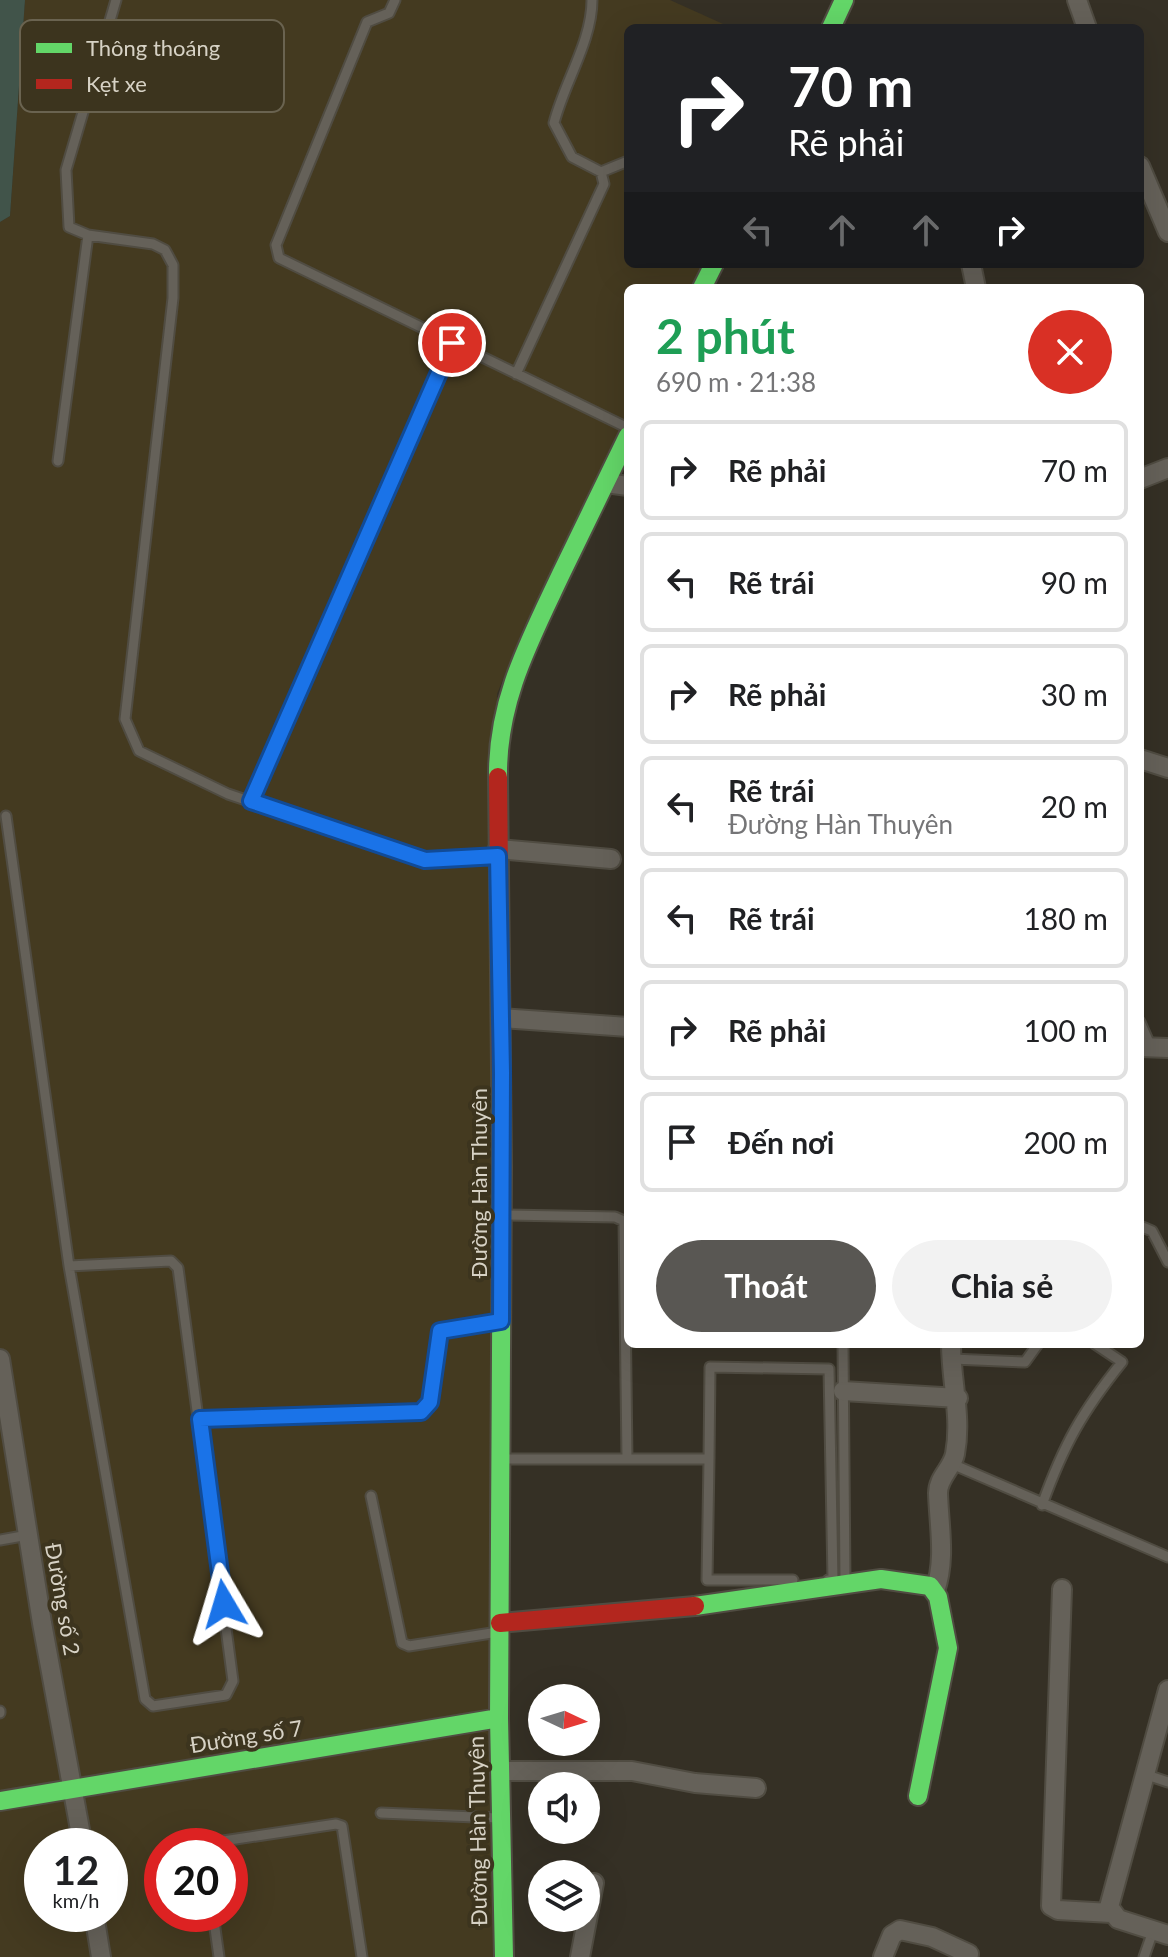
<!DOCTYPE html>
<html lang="vi">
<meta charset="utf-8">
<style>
:root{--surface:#fff;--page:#f2f2f2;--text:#202124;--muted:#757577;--line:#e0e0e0;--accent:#595753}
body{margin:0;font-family:Lato,sans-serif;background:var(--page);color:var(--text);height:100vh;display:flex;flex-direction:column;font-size:30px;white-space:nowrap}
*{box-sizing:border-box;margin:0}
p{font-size:26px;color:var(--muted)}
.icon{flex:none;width:44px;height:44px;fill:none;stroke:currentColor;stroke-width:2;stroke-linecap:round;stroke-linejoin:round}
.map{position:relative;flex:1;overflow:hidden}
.drawer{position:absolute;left:624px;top:284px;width:520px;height:1064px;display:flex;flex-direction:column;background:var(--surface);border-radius:12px;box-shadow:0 8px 32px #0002}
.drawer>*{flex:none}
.guide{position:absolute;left:624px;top:24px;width:520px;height:244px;border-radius:12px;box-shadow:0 8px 32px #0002;background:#202124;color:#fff;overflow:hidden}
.needle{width:52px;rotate:94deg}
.fabs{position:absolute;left:528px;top:1684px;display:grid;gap:16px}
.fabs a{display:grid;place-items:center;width:72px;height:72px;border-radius:50%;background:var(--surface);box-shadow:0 8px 32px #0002;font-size:40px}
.speed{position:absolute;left:24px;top:1828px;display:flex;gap:16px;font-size:40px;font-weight:700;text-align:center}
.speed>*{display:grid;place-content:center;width:104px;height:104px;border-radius:50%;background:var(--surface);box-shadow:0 8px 32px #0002;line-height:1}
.speed small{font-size:20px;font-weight:400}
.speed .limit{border:12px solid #d22;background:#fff;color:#111}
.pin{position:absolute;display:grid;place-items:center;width:68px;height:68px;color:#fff;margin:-34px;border:4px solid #fff;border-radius:50%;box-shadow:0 2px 8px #0007}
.me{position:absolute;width:88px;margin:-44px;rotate:353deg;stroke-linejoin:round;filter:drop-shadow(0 0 6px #0008)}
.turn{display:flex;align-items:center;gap:28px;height:168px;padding:0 32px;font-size:36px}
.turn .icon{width:104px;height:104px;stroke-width:2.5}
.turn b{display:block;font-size:56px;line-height:68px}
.lanes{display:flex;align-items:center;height:76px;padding:0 32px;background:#0003;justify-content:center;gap:40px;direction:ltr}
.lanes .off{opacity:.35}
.round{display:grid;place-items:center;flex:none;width:84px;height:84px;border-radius:42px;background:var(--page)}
.head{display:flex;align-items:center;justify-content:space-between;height:136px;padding:0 32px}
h1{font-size:48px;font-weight:700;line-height:60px;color:#1e9e55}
.primary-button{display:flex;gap:16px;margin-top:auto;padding:16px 32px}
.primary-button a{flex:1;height:92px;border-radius:48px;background:var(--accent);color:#fff;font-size:32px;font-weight:700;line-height:92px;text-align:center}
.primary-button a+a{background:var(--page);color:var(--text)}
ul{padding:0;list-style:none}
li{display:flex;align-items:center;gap:24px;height:100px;margin:0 16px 12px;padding:0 16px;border:4px solid var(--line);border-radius:12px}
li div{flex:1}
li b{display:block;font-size:30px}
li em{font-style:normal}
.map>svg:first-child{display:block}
</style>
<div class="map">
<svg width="1168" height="1957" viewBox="0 0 1168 1957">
<rect width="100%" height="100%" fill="#353025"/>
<path fill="#443a20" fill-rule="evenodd" d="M25,0H670L732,28H628V264H703L691,288H628V415L523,629L497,694L494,1957H0V222L10,216ZM42,1846H110V1914H42ZM162,1846H230V1914H162Z"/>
<path fill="#41544a" d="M0,0H25L10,216L0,222Z"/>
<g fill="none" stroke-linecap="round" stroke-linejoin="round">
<g stroke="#504c42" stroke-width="13">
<path id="lane" d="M116,0L66,170L69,227L88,235L153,244L165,250L173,265V298L125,719L139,751L228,794L425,860L498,856
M395,0L389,13L367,22L276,245L279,258L628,428
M592,0C592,41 564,83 554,123L572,157L601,172L628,161
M516,374L604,184L601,172
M58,461L88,235
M251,801L452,343
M6,816L69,1266L145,1699L153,1706L226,1695L233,1681L178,1268L171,1261L69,1266
M1140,1022L1151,1047
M505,1215L615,1217L624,1221L627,1459
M1140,1226L1152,1231L1168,1262
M843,1344L845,1583
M952,1359L1025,1362L1038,1344
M200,1419L421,1412L430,1402L440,1331L444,1328L498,1321
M504,1459H709L707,1580H793
M709,1459L710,1367L829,1369L833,1580H828
M952,1464L1168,1557
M371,1496L402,1643L409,1646L498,1632
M1042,1505C1064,1444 1082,1412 1122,1362L1095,1344
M0,1540L28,1535
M0,1711V1713
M1147,1775L1168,1782
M381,1813L498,1818
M209,1846L223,1841L336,1824L342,1826L362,1957
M213,1914L219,1957
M1144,1957L1153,1931"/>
</g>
<g stroke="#504c42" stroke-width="22">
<path id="street" d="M1077,0L1087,28
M1140,166L1168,232
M971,264L976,288
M1140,479L1168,468
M606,483L628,486
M1140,759L1168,768
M498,849L611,859
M501,1018L628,1027
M1140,1047L1168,1048
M0,1359L42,1623L83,1846
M843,1391L958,1398
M1062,1589L1051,1906L1058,1910L1111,1913
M935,1591C946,1559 939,1526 938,1493C938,1477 952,1469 955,1454C962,1417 951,1381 951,1344
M1168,1690L1109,1907L1118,1919L1168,1935
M500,1771H632L695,1783L756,1788
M94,1914L101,1957
M580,1957L594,1883
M883,1957L892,1935L900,1930L932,1937L969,1954"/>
</g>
<g stroke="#504c42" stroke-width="22">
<path id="fast" d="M831,28L844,0
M702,288L714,264
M498,777C497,701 529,642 561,574C583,528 606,482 628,436
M502,1168L499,1718L504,1957
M695,1606L881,1579L930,1586L938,1597L948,1648L918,1796
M0,1801L499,1718"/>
</g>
<g stroke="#504c42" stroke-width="22">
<path id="jam" d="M498,777L502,1168
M500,1623L695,1606"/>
</g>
<use href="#lane" stroke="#656159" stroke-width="9"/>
<use href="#street" stroke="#656159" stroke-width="18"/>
<use href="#fast" stroke="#63d668" stroke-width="18"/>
<use href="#jam" stroke="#b3261e" stroke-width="18"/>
</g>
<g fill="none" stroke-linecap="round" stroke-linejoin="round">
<g stroke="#114b97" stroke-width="20">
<path id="route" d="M224,1604L200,1419L421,1412L430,1402L440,1331L501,1321L502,1073L498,856L425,860L251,801L452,343"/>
</g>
<use href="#route" stroke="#1a73e8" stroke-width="14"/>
</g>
<g text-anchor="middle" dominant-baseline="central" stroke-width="8" stroke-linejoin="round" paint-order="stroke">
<g font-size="22" fill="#d7d2c5" stroke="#3c341e">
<text transform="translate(478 1183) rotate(-90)">Đường Hàn Thuyên</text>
<text transform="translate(63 1599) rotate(80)">Đường số 2</text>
<text transform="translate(246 1736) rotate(-9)">Đường số 7</text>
<text transform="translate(477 1831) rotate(-91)">Đường Hàn Thuyên</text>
</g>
</g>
<rect x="20" y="20" width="264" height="92" rx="12" fill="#3c341e" stroke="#6a6350" stroke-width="2"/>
<rect x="36" y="43" width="36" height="10" fill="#63d668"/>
<rect x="36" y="79" width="36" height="10" fill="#b3261e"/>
<g font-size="22" fill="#d7d2c5">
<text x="86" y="56">Thông thoáng</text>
<text x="86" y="92">Kẹt xe</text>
</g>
</svg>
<div class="fabs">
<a><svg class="needle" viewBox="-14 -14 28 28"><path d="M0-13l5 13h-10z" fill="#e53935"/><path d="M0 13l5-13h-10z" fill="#757577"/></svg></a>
<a><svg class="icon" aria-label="sound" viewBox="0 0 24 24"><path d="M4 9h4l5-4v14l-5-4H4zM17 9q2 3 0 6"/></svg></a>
<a><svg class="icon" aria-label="layers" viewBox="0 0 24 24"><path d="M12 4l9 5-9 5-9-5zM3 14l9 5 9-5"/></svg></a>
</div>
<div class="speed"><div>12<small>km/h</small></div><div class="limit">20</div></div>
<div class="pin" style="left:452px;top:343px;background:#d93025"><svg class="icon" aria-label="arrive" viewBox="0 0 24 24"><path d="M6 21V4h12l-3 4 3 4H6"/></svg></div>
<svg class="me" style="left:224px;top:1604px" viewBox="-20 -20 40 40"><path d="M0-17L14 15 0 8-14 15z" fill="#1a73e8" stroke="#fff" stroke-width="4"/></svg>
<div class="guide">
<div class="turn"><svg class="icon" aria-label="right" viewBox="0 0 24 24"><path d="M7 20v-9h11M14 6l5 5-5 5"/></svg><div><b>70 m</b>Rẽ phải</div></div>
<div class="lanes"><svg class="icon off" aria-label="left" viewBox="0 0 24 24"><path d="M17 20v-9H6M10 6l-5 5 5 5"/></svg><svg class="icon off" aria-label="ahead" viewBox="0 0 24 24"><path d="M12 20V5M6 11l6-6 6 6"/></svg><svg class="icon off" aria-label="ahead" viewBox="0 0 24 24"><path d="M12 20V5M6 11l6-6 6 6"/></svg><svg class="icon" aria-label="right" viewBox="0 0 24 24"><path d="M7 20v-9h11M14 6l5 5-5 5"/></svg></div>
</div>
<section class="drawer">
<div class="head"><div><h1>2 phút</h1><p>690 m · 21:38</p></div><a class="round" style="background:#d93025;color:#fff"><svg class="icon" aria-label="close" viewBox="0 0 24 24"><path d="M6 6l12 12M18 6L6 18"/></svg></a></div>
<ul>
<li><svg class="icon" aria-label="right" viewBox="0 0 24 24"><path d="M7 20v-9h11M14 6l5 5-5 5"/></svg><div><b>Rẽ phải</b></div><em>70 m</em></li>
<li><svg class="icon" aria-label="left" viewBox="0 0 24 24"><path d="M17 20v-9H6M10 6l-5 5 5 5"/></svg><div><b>Rẽ trái</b></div><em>90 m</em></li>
<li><svg class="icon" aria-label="right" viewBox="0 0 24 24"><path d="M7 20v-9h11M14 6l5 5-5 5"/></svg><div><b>Rẽ phải</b></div><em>30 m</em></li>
<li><svg class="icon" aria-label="left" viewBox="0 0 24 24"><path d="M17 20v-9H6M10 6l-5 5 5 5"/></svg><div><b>Rẽ trái</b><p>Đường Hàn Thuyên</p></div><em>20 m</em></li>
<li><svg class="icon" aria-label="left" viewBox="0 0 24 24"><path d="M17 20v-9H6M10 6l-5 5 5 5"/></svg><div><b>Rẽ trái</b></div><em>180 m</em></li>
<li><svg class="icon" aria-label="right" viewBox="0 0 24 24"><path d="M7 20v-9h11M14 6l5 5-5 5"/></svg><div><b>Rẽ phải</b></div><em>100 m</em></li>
<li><svg class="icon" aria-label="arrive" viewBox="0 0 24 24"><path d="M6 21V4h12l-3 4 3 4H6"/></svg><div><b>Đến nơi</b></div><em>200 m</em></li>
</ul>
<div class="primary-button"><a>Thoát</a><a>Chia sẻ</a></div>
</section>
</div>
